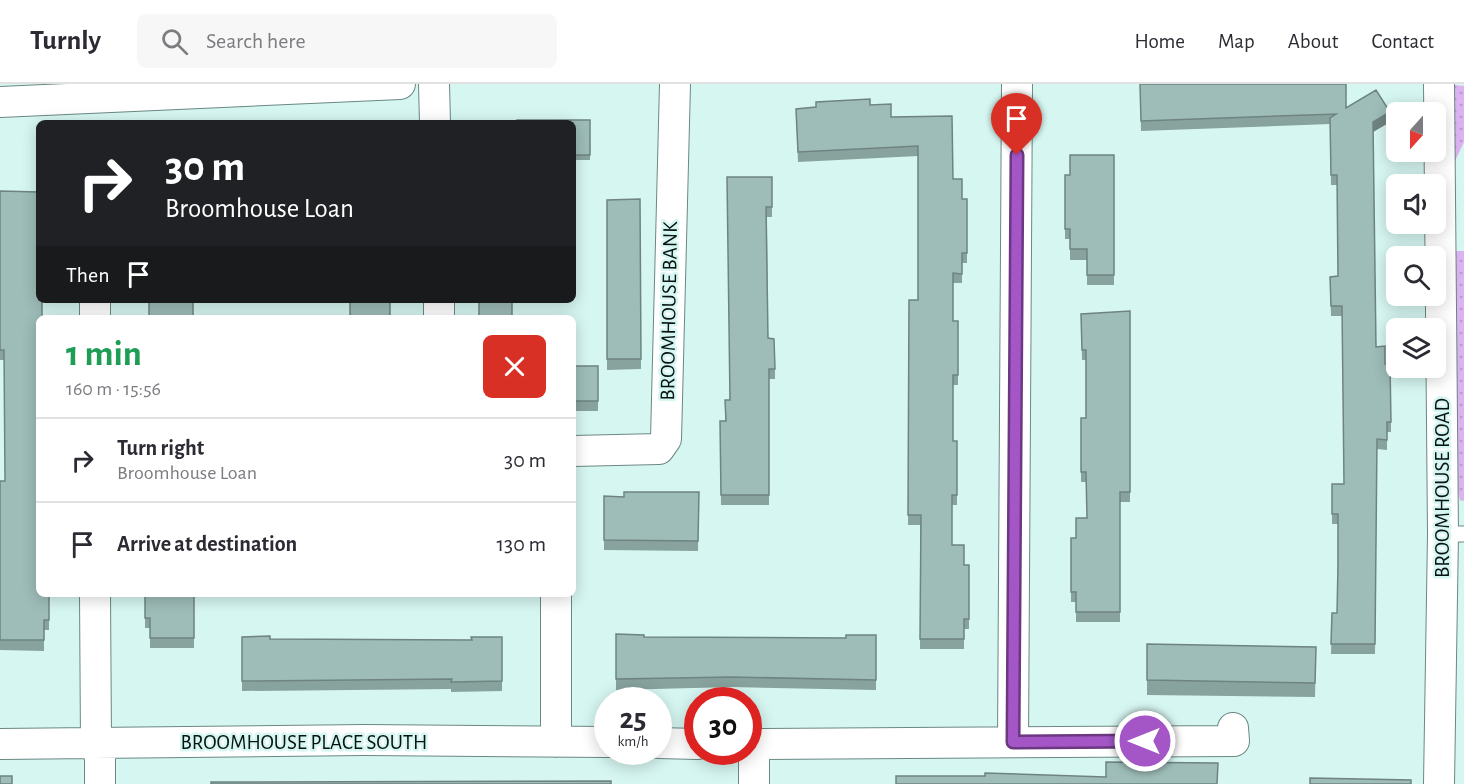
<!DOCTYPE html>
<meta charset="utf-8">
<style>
:root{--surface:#fff;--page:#f7f7f7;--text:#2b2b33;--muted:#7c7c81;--line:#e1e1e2}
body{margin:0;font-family:"Alegreya Sans",sans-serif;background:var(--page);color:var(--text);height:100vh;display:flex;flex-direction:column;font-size:22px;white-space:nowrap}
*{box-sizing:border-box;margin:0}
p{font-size:20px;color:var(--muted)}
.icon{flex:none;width:33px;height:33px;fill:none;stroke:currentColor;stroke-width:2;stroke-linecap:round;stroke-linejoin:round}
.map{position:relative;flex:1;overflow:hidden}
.sheet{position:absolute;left:36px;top:231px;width:540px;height:282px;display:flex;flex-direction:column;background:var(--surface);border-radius:9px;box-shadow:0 3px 15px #0003}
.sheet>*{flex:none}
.hud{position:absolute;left:36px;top:36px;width:540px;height:183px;border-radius:9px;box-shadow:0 3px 15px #0003;background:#202124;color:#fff;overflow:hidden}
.needle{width:39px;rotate:201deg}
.controls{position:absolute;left:1386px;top:18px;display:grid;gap:12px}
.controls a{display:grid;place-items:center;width:60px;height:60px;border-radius:9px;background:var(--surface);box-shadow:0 3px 15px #0003;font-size:30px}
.speed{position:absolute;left:594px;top:603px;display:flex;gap:12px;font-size:30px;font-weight:700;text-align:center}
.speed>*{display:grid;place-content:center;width:78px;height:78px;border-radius:50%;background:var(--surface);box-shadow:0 3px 15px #0003;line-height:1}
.speed small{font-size:15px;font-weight:400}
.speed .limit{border:9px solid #d22;background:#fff;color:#111}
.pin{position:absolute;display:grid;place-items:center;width:51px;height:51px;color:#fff;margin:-62px -26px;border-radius:50% 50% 50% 0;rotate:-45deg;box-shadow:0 0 6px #0007}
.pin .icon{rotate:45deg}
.me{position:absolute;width:66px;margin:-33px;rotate:270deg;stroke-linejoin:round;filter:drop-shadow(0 0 4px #0008)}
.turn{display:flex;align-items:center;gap:21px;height:126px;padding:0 30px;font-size:27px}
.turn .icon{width:78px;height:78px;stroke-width:2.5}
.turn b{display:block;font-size:42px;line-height:51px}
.then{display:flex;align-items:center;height:57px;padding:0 30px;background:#0003;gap:12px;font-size:22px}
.round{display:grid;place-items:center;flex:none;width:63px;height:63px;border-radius:9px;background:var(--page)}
.headline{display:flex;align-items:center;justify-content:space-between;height:102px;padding:0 30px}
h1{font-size:36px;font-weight:600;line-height:45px;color:#1e9e55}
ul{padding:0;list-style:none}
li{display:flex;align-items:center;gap:18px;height:84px;padding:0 30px;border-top:2px solid var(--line)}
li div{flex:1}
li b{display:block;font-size:22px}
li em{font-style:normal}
header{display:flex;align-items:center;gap:36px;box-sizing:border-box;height:84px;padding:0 30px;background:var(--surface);border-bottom:2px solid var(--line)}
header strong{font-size:28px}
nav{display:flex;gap:33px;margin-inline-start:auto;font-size:21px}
.search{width:420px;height:54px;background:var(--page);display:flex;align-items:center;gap:15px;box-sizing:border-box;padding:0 21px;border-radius:9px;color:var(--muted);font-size:22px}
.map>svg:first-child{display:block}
</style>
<header>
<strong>Turnly</strong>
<div class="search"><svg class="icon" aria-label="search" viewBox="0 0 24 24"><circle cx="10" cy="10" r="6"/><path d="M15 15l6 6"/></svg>Search here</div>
<nav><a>Home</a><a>Map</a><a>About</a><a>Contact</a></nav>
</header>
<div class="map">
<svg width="1464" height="700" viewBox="0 0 1464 700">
<defs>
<pattern id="grass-dots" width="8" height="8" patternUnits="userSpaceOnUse" patternTransform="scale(1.5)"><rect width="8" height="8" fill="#dcb3f1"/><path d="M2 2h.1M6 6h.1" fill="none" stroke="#bb99ce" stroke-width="1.8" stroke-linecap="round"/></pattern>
</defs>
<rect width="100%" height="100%" fill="#d6f6f1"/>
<path fill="url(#grass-dots)" d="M1454,1L1464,2V58L1454,79Z
M1455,167H1464V417L1460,416L1457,404Z"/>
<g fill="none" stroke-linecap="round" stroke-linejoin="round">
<g stroke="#6b8884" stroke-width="17">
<path id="lane" d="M1443,450H1464"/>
</g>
<g stroke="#6b8884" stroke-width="32">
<path id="street" d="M434,0L435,39
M1439,0L1443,450L1439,700
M0,18L400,0
M95,216V234
M439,216V234
M573,367L659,365L666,355L675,0
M95,510L96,660L100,674V700
M556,658V510
M1013,658L1017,0
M658,659L698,660
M0,660L365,656L608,658
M748,660L1234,657L1233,644
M754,660V700"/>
</g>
<use href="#lane" stroke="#fff" stroke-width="15"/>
<use href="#street" stroke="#fff" stroke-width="30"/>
</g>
<path fill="#88a39e" d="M1140,0L1346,24L1390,38L1373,48L1376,263L1385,280L1391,338V348H1387V366L1377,365L1375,570H1331L1332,529H1337L1338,440H1332V400H1344L1342,232H1331L1330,193L1338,192L1337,101H1331L1330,40L1141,47Z
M870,21L891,33L953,95L962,115H967V179H962V199H953V237L958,246V301H953V357H957V421H952V461L964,481H969V545H964V565H920V441H908L909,216H918V72L798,78L796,25Z
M590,36V76H573V39Z
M1114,71V201H1087V176H1070V155H1065V145L1070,91Z
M772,93V133H767L768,254L775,285V295H769V421H721L720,337H725Z
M0,107L39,510H49V546H44V567L0,566V397H5L4,276H0Z
M640,115L641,285L607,286V116Z
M1130,227V418H1120V538H1076V518H1071V454H1076L1087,434L1086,398H1081V371L1086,334V276H1082L1081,230Z
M573,282H598V327H573Z
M699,408L698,467L604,466V412L624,413Z
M145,510H194V564H150V544H145Z
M616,550L644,553L846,554L876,551V606L732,603L616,606Z
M242,553L270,555L472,556L502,553V607L451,608V605L242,607Z
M1147,560L1316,563L1315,613L1147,611Z"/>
<path fill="#6f8481" d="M1390,28V38L1373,48V38Z"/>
<path fill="#9ebdb8" stroke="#6f8481" stroke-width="1.5" d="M1140,0H1346V24L1376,6L1390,28L1373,38L1376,263L1385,262V280H1390L1391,338H1387V356L1377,355L1375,560H1331L1332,529H1337L1338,481V430H1332V400H1344L1342,222H1331L1330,193L1338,192L1337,91H1331L1330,34L1336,30L1141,37Z
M870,15V21L891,20V33L952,32L953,95H962V115H967V169H962V190L953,189V237H958V291H953V357H957V411H952V461H964V481H969V535H964V555H920L921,431H908L909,216H918V62L798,68L796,25L816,23V18Z
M517,36H590V71H573V39H517Z
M1070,71H1114V191H1087V165H1070V145H1065V91H1070Z
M727,93H772V123H766L768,254L774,255L775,285H769V411H721L720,337H726L725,316H730Z
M0,107L39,108V216H42V234H39V510H49V536H44V556H0V397H5L4,266H0Z
M640,115L641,275H607V116Z
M149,216H193V234H149Z
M350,216H390V234H350Z
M479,216H512V234H479Z
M1130,227V408H1120V528H1076V508H1071V454H1076V434H1087L1086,388H1081V334H1086V266H1082L1081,230Z
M573,282H598V317H573Z
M624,408H699L698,457L604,456V412L624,413Z
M145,510H194V554H150V534H145Z
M616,550L644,551V553L846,554V551H876V596L732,593L616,595Z
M270,552V555L472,556L471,553H502V597L451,598L452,595L242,597V553Z
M1147,560L1316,563L1315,599L1147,596Z
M1106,678L1218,679L1217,700H896V692H985V689L1106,693Z
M0,692H12V700H0Z
M1310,694L1411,696V700H1310Z
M611,697V700H211V698Z"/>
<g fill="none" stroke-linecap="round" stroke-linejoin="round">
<g stroke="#6b3881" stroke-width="15">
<path id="route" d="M1017,71L1013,658L1145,657"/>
</g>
<use href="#route" stroke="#a456c7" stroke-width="10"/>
</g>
<g text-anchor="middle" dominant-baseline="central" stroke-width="5" stroke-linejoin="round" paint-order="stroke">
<g font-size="21" fill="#081311" stroke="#d6f6f1">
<text transform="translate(669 227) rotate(-89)">BROOMHOUSE BANK</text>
<text transform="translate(1442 404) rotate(-90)">BROOMHOUSE ROAD</text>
<text x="304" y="658">BROOMHOUSE PLACE SOUTH</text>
</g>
</g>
</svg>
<div class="controls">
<a><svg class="needle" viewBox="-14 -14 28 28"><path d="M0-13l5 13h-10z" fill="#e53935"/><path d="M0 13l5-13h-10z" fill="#7c7c81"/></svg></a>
<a><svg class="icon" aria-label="sound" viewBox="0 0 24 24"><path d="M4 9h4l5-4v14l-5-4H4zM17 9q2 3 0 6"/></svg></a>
<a><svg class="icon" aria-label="search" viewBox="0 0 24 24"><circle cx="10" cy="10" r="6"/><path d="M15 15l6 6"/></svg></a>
<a><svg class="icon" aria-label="layers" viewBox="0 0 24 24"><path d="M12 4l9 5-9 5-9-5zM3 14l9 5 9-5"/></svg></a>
</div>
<div class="speed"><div>25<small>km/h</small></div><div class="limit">30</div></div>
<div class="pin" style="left:1017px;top:71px;background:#d93025"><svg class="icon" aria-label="arrive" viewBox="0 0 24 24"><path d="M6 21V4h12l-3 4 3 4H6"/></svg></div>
<svg class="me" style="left:1145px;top:657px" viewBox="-20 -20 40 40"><circle r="17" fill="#a456c7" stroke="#fff" stroke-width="3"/><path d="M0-11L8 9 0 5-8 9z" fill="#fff"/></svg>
<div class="hud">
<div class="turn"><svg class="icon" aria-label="right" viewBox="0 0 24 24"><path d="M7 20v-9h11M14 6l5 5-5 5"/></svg><div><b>30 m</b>Broomhouse Loan</div></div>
<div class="then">Then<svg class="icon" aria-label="arrive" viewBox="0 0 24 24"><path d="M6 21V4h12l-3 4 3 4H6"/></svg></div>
</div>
<section class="sheet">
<div class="headline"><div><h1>1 min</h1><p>160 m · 15:56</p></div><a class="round" style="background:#d93025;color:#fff"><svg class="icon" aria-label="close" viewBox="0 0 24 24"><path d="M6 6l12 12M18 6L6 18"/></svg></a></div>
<ul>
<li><svg class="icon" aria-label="right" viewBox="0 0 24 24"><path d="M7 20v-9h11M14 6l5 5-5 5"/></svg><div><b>Turn right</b><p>Broomhouse Loan</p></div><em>30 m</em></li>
<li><svg class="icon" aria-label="arrive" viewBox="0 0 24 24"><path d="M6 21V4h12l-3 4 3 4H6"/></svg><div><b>Arrive at destination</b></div><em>130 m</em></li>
</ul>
</section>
</div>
